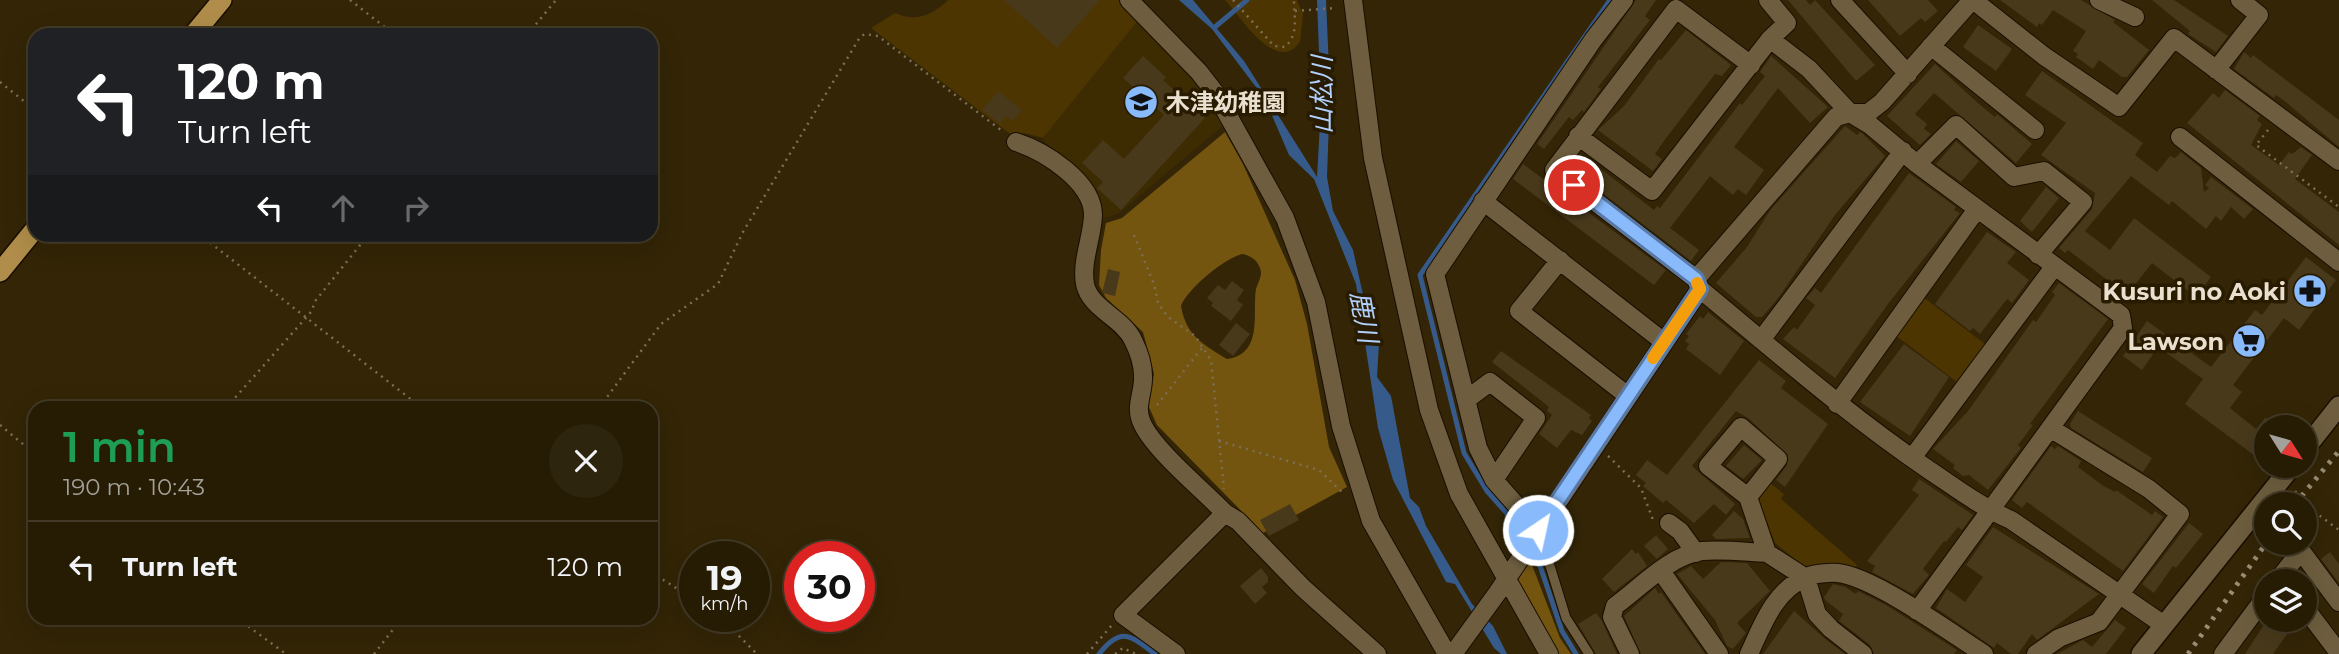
<!DOCTYPE html>
<meta charset="utf-8">
<style>
:root{--surface:#261c04;--page:#2e250e;--text:#f1f3f6;--muted:#a4a19a;--line:#423a26}
body{margin:0;font-family:Montserrat,"Noto Sans JP",sans-serif;background:var(--page);color:var(--text);height:100vh;display:flex;flex-direction:column;font-size:26px;white-space:nowrap}
*{box-sizing:border-box;margin:0}
p{font-size:23px;color:var(--muted)}
.icon{flex:none;width:38px;height:38px;fill:none;stroke:currentColor;stroke-width:2;stroke-linecap:round;stroke-linejoin:round}
.map{position:relative;flex:1;overflow:hidden}
.side{position:absolute;left:28px;top:401px;width:630px;height:224px;display:flex;flex-direction:column;background:var(--surface);border-radius:21px;box-shadow:0 7px 28px #0002,0 0 0 2px var(--line)}
.side>*{flex:none}
.hud{position:absolute;left:28px;top:28px;width:630px;height:214px;border-radius:21px;box-shadow:0 7px 28px #0002,0 0 0 2px var(--line);background:#202124;color:#fff;overflow:hidden}
.needle{width:46px;rotate:127deg}
.controls{position:absolute;left:2254px;top:415px;display:grid;gap:14px}
.controls a{display:grid;place-items:center;width:63px;height:63px;border-radius:50%;background:var(--surface);box-shadow:0 7px 28px #0002,0 0 0 2px var(--line);font-size:35px}
.speed{position:absolute;left:679px;top:541px;display:flex;gap:14px;font-size:35px;font-weight:700;text-align:center}
.speed>*{display:grid;place-content:center;width:91px;height:91px;border-radius:50%;background:var(--surface);box-shadow:0 7px 28px #0002,0 0 0 2px var(--line);line-height:1}
.speed small{font-size:18px;font-weight:400}
.speed .limit{border:10px solid #d22;background:#fff;color:#111}
.pin{position:absolute;display:grid;place-items:center;width:60px;height:60px;color:#fff;margin:-30px;border:4px solid #fff;border-radius:50%;box-shadow:0 2px 7px #0007}
.me{position:absolute;width:77px;margin:-38px;rotate:34deg;stroke-linejoin:round;filter:drop-shadow(0 0 5px #0008)}
.turn{display:flex;align-items:center;gap:24px;height:147px;padding:0 35px;font-size:32px}
.turn .icon{width:91px;height:91px;stroke-width:2.5}
.turn b{display:block;font-size:49px;line-height:60px}
.lanes{display:flex;align-items:center;height:66px;padding:0 35px;background:#0003;justify-content:center;gap:35px;direction:ltr}
.lanes .off{opacity:.35}
.round{display:grid;place-items:center;flex:none;width:74px;height:74px;border-radius:37px;background:var(--page)}
.overview{display:flex;align-items:center;justify-content:space-between;height:119px;padding:0 35px}
h1{font-size:42px;font-weight:600;line-height:52px;color:#1e9e55}
ul{padding:0;list-style:none}
li{display:flex;align-items:center;gap:21px;height:91px;padding:0 35px;border-top:2px solid var(--line)}
li div{flex:1}
li b{display:block;font-size:26px}
li em{font-style:normal}
.map>svg:first-child{display:block}
</style>
<div class="map">
<svg width="2339" height="654" viewBox="0 0 2339 654">
<rect width="100%" height="100%" fill="#332506"/>
<path fill="#3d2b02" d="M1140,18L1192,79L1225,124L1119,213L1102,219L1095,191L1078,170L1045,143L1043,138Z"/>
<path fill="#4c3500" d="M948,0H1124L1140,18L1043,138L1024,133L1018,140L871,28L895,13C915,22 932,16 948,0Z
M1225,0H1297L1303,14L1300,42C1276,75 1242,18 1225,0Z
M1923,297L1985,344L1957,382L1895,335Z
M1769,482L1784,494L1781,499L1857,565L1854,570L1805,567L1775,543L1760,504L1759,495Z"/>
<path fill="#735510" fill-rule="evenodd" d="M1225,132L1243,164L1295,280L1307,324L1329,447L1347,487L1263,533L1157,425L1148,405L1154,374L1143,332L1106,298L1099,285L1101,250L1106,223L1122,218ZM1243,254C1251,256 1257,260 1260,268C1263,276 1258,282 1256,289C1252,313 1264,354 1227,359C1204,345 1186,336 1181,306C1186,290 1227,256 1243,254Z
M1529,557L1560,638L1571,654H1555L1517,583Z"/>
<path fill="#365b8b" d="M1179,0H1193L1244,61L1317,177L1321,105L1317,0H1326L1330,92L1327,177L1333,211L1353,250L1371,330L1379,343L1377,377L1391,396L1410,498L1419,507L1426,526L1472,604L1493,626L1507,654H1501L1494,648L1455,584L1446,582L1393,480L1378,428L1356,284L1314,179L1289,155L1265,99L1212,29Z"/>
<g fill="none" stroke-linecap="round" stroke-linejoin="round">
<path stroke="#365b8b" stroke-width="5" d="M1215,27L1247,0
M1527,536L1487,491L1464,453L1420,275L1610,0
M1534,548L1562,631L1576,654
M1099,654C1121,626 1130,635 1155,654"/>
</g>
<path fill="#48391b" d="M1004,0H1100L1057,48Z
M1636,0H1656L1645,16L1650,20L1598,87L1601,89L1584,112L1582,110L1573,120L1569,117L1544,149L1537,144Z
M1788,0H1806L1810,5L1815,0L1875,65L1856,81Z
M1868,0H1928L1938,11L1925,22L1921,18L1900,36Z
M2000,0H2081L2115,20L2113,22L2149,50L2127,77H2122L2099,60L2093,69L2076,57L2078,54L2073,51L2086,31L2053,10L2042,25L2039,23L2037,27Z
M2152,0H2174L2228,36L2216,52L2188,34L2190,31Z
M1978,25L2012,49L1996,71L1963,47Z
M1686,30L1731,65L1722,76L1715,74L1664,141L1655,154L1662,159L1653,171L1598,130L1624,106L1659,59L1661,60Z
M2244,52L2251,58L2253,55L2339,120V147L2282,99L2276,95L2274,98L2234,69Z
M1143,56L1166,77L1163,80L1205,118L1121,210L1097,188L1103,182L1082,163L1103,140L1124,159L1164,115L1123,78Z
M1771,56L1828,107L1810,123L1778,88L1734,147L1764,170L1746,195L1738,189L1733,195L1710,176L1670,228L1699,250L1691,261L1575,172L1584,156L1654,210L1657,206L1660,208L1740,103L1742,105L1765,76L1760,72Z
M1935,64L1979,104L1995,117L1997,114L2032,144L2016,163L1934,93L1915,114L1927,124L1924,129L1931,134L1920,145L1887,116Z
M2042,71L2143,143L2135,155L2157,172L2170,156L2175,158L2181,152L2201,168L2204,192L2209,188L2205,185L2211,177L2253,209L2244,219L2231,207L2221,221L2216,216L2206,229L2172,201L2169,205L2131,176L2085,231L2110,250L2134,218L2211,277L2196,297L2152,263L2127,295L2068,250L2065,253L2059,248L2092,209L2095,193L2041,155L2066,123L2025,95Z
M2225,90L2260,116L2257,120L2262,124L2251,145L2279,165L2289,152L2292,154L2301,147L2312,155L2295,179L2339,212V245L2187,123L2213,93L2219,98Z
M998,91L1022,110L1013,121L1006,116L1000,124L982,110Z
M1845,126L1857,135L1860,132L1863,134L1885,156L1835,215L1779,297L1762,317H1756L1716,283L1747,247L1771,209Z
M1956,141L1979,161L1961,182L1936,164Z
M1523,164L1666,270L1654,285L1513,179Z
M1909,173L1956,207L1954,210L1960,213L1888,304L1835,378L1783,339L1794,327L1797,330L1815,305L1806,298L1815,288L1821,293Z
M2046,187L2059,198L2032,232L2020,221Z
M1987,232L2016,252L2007,263L2029,280L2012,303L2007,299L1980,334L1973,328L1970,331L1935,304Z
M2306,257L2336,280L2299,330L2284,318L2233,385L2242,392L2230,408L2256,429L2266,417V464L2185,404L2203,379L2158,347L2142,370L2123,356L2147,321L2211,367L2255,310L2262,315Z
M1108,269L1120,272L1115,296L1102,293Z
M1232,281L1244,290L1237,300L1243,305L1231,321L1211,306L1213,303L1207,298L1218,285L1225,290Z
M2059,283L2108,319L2030,424L2033,425L2018,445L2021,448L1988,490L1969,475L1963,476L1953,468L1955,465L1933,449L1968,411L2033,320L2036,322L2055,295L2052,292Z
M1708,312L1744,341L1720,375L1686,349L1689,344L1685,341L1689,336L1686,334L1700,316L1703,319Z
M1236,323L1250,334L1233,356L1219,345Z
M1904,344L1949,377L1910,436L1860,402Z
M1501,351L1591,415L1589,418L1592,421L1582,435L1571,430L1557,448L1539,434L1552,415L1547,411L1549,407L1492,362Z
M1759,360L1786,381L1781,388L1828,424L1785,487L1776,480L1787,465L1788,455L1748,418L1736,411L1692,466L1735,504L1726,515L1714,504L1694,523L1666,500L1663,503L1643,486L1646,483L1636,475L1647,460L1667,475Z
M2078,411L2152,458L2143,472L2071,428L2070,424Z
M1744,445L1762,460L1743,479L1726,466Z
M2051,446L2055,449L2058,446L2081,461L2078,467L2102,485L2115,492L2116,490L2152,515L2155,511L2163,517L2123,571L2027,502L2022,508L2012,500Z
M1919,479L1973,515L1962,530L1958,527L1946,542L1944,541L1923,569L1929,575L1913,594L1872,572L1875,566L1867,561L1919,495L1912,490Z
M1290,504L1299,520L1269,536L1260,520Z
M1734,511L1743,519L1750,538L1716,539L1712,535Z
M2189,523L2203,534L2176,568L2173,566L2154,593L2142,584Z
M1993,527L2099,594L2037,640L2032,634L2018,654H2011L1997,643L1994,648L1936,608L1947,589L1965,602L1983,577L1966,565Z
M1656,535L1668,549L1657,559L1644,546Z
M1632,549L1636,554L1638,552L1647,566L1614,592L1602,579Z
M2330,552L2339,564V583L2321,559Z
M1721,562L1747,563L1770,591L1737,623L1746,633L1733,649L1727,646L1715,620L1677,574L1691,566L1703,579Z
M1261,568L1268,577V582L1262,587L1267,593L1255,604L1240,586Z
M1833,584L1845,587L1856,594L1858,591L1886,605L1957,650L1954,654H1874L1870,645L1839,621L1843,614L1825,600L1824,597Z
M1655,588L1659,594L1661,592L1705,654H1641L1624,616Z
M1794,611L1824,638L1845,654H1763Z
M1596,613L1602,621L1617,654H1596L1578,624Z
M2115,620L2126,628L2106,654H2057L2083,640L2092,647Z
M2267,620H2297L2273,654H2245Z"/>
<g fill="none" stroke-linecap="round" stroke-linejoin="round">
<g stroke="#190e00" stroke-width="11">
<path id="service" d="M1539,530L1566,618L1589,654"/>
</g>
<g stroke="#190e00" stroke-width="20">
<path id="minor" d="M1129,0L1199,72L1216,94L1285,218L1316,302L1341,426L1371,521L1447,654
M1353,0L1373,158L1429,410L1459,494L1549,654
M1840,0L1908,74
M1972,0L1882,102L1868,113H1850L1836,117L1696,279L1700,289C1775,351 1848,415 1929,470C1956,488 1981,507 2011,520L2164,625
M1973,0L2044,56L2119,107L2174,38L2339,161
M2099,0L2135,17
M1770,39L1809,69L1850,113L1870,125L1917,164L2121,315L2123,328L1917,611
M1931,46L2035,130
M2216,70L2259,15L2240,0
M1578,136L1652,191L1770,39L1787,23L1768,0
M2180,137L2339,262
M1016,142C1044,151 1094,182 1093,216C1092,238 1081,262 1085,284C1090,309 1123,318 1133,340C1138,350 1143,365 1143,376C1144,393 1134,406 1142,423C1153,449 1204,491 1225,513L1238,521L1303,588L1377,654
M1917,164L1956,125L2014,177L2044,171L2083,202L2038,255
M1483,201L1664,342
M1560,260L1519,311L1628,396
M1696,279L1554,170L1676,9L1751,65
M1761,340L1903,151
M1466,400L1490,382L1536,418L1494,480
M1837,404L1977,209
M1912,458L2054,267
M1748,497L1778,459L1741,427L1708,466L1748,497L1767,553L1806,578L1817,614L1831,629L1863,654
M1669,523L1680,531L1696,553
M1538,530L1494,480L1478,448L1435,274L1593,40L1624,0
M1661,571L1719,654
M2277,581L2301,551L2339,602
M2305,608L2339,653
M1176,654L1123,615L1225,513
M1453,654L1498,592L1700,289
M1630,654L1612,617L1615,606C1640,588 1670,555 1702,551C1722,549 1746,552 1767,553
M1749,654C1762,626 1774,591 1806,577C1813,574 1830,572 1838,573C1874,577 1951,633 1984,654
M2036,654L2059,638L2099,622L2180,514L2149,489L2050,428
M2223,654L2266,596"/>
</g>
<g stroke="#190e00" stroke-width="22">
<path id="tertiary" d="M2305,449L2339,406
M2141,654L2292,466"/>
</g>
<g stroke="#190e00" stroke-width="22">
<path id="trunk" d="M193,35L222,0
M0,272L35,229"/>
</g>
<path stroke="#7c6f56" stroke-width="2.5" stroke-dasharray="2 5" stroke-linecap="butt" d="M350,0L395,35
M1233,0L1274,46L1285,47C1299,34 1294,18 1294,0
M1295,11L1337,8
M527,35L556,0
M0,82L35,110
M2268,130L2256,145L2339,207
M199,234L422,408
M1134,235L1154,284L1158,303L1168,317L1195,336L1211,360L1224,489
M1157,405L1202,348
M226,408L311,312L316,300L369,234
M599,408L661,324L718,284L743,232L860,37L865,34L878,36L1002,131
M0,425L35,454
M1219,441L1319,470L1344,494
M1608,456L1641,488L1653,520
M2295,491L2312,510L2339,530
M651,572L695,600
M719,616L757,654
M237,618L286,654
M374,654L402,618
M1087,654L1112,625
M1115,654L1123,648L1136,654"/>
<use href="#service" stroke="#6e5e3f" stroke-width="9"/>
<use href="#minor" stroke="#6e5e3f" stroke-width="18"/>
<use href="#tertiary" stroke="#6e5e3f" stroke-width="19"/>
<use href="#trunk" stroke="#b08d4a" stroke-width="19"/>
<path stroke="#998d76" stroke-width="5" stroke-dasharray="3.5 7" stroke-linecap="butt" d="M2295,504L2339,451
M2188,654L2267,542"/>
</g>
<g fill="none" stroke-linecap="round" stroke-linejoin="round">
<g stroke="#5979a4" stroke-width="18">
<path id="route" d="M1538,530L1700,289L1696,279L1574,185"/>
</g>
<use href="#route" stroke="#89bafc" stroke-width="12"/>
<path stroke="#f59e0b" stroke-width="12" d="M1653,358L1700,289L1697,283"/>
</g>
<defs>
<g id="school-disc" transform="scale(1.75)"><circle r="9.5" fill="#89bafc" stroke="#291b00"/><path d="M0-5L7-2L0 1L-7-2ZM-4 1L0 2.5L4 1V4Q0 6-4 4Z" fill="#111"/></g>
<g id="pharmacy-disc" transform="scale(1.75)"><circle r="9.5" fill="#89bafc" stroke="#291b00"/><path d="M-2-6h4v4h4v4h-4v4h-4v-4h-4v-4h4Z" fill="#111"/></g>
<g id="supermarket-disc" transform="scale(1.75)"><circle r="9.5" fill="#89bafc" stroke="#291b00"/><path d="M-6-5.5h2.5l.6 2H6L4.5 2H-2.5L-4.4-4H-6ZM-1.5 3.2a1.3 1.3 0 1 0 .1 0ZM3 3.2a1.3 1.3 0 1 0 .1 0Z" fill="#111"/></g>
</defs>
<g fill-rule="evenodd">
<use href="#school-disc" x="1141" y="102"/>
<use href="#pharmacy-disc" x="2310" y="291"/>
<use href="#supermarket-disc" x="2249" y="341"/>
</g>
<g text-anchor="middle" dominant-baseline="central" stroke-width="7" stroke-linejoin="round" paint-order="stroke">
<g font-size="24" font-weight="bold" fill="#eae0cf" stroke="#291b00" text-anchor="end">
<text x="1166" y="102" text-anchor="start">木津幼稚園</text>
<text x="2286" y="291">Kusuri no Aoki</text>
<text x="2224" y="341">Lawson</text>
</g>
<g font-size="26" font-style="italic" fill="#b0d1fd" stroke="#291b00">
<text transform="translate(1322 95) rotate(-90)">山松川</text>
<text transform="translate(1364 317) rotate(80)">鹿川</text>
</g>
</g>
</svg>
<div class="controls">
<a><svg class="needle" viewBox="-14 -14 28 28"><path d="M0-13l5 13h-10z" fill="#e53935"/><path d="M0 13l5-13h-10z" fill="#a4a19a"/></svg></a>
<a><svg class="icon" aria-label="search" viewBox="0 0 24 24"><circle cx="10" cy="10" r="6"/><path d="M15 15l6 6"/></svg></a>
<a><svg class="icon" aria-label="layers" viewBox="0 0 24 24"><path d="M12 4l9 5-9 5-9-5zM3 14l9 5 9-5"/></svg></a>
</div>
<div class="speed"><div>19<small>km/h</small></div><div class="limit">30</div></div>
<div class="pin" style="left:1574px;top:185px;background:#d93025"><svg class="icon" aria-label="arrive" viewBox="0 0 24 24"><path d="M6 21V4h12l-3 4 3 4H6"/></svg></div>
<svg class="me" style="left:1538px;top:530px" viewBox="-20 -20 40 40"><circle r="17" fill="#89bafc" stroke="#fff" stroke-width="3"/><path d="M0-11L8 9 0 5-8 9z" fill="#fff"/></svg>
<div class="hud">
<div class="turn"><svg class="icon" aria-label="left" viewBox="0 0 24 24"><path d="M17 20v-9H6M10 6l-5 5 5 5"/></svg><div><b>120 m</b>Turn left</div></div>
<div class="lanes"><svg class="icon" aria-label="left" viewBox="0 0 24 24"><path d="M17 20v-9H6M10 6l-5 5 5 5"/></svg><svg class="icon off" aria-label="ahead" viewBox="0 0 24 24"><path d="M12 20V5M6 11l6-6 6 6"/></svg><svg class="icon off" aria-label="right" viewBox="0 0 24 24"><path d="M7 20v-9h11M14 6l5 5-5 5"/></svg></div>
</div>
<section class="side">
<div class="overview"><div><h1>1 min</h1><p>190 m · 10:43</p></div><a class="round"><svg class="icon" aria-label="close" viewBox="0 0 24 24"><path d="M6 6l12 12M18 6L6 18"/></svg></a></div>
<ul>
<li><svg class="icon" aria-label="left" viewBox="0 0 24 24"><path d="M17 20v-9H6M10 6l-5 5 5 5"/></svg><div><b>Turn left</b></div><em>120 m</em></li>
</ul>
</section>
</div>
